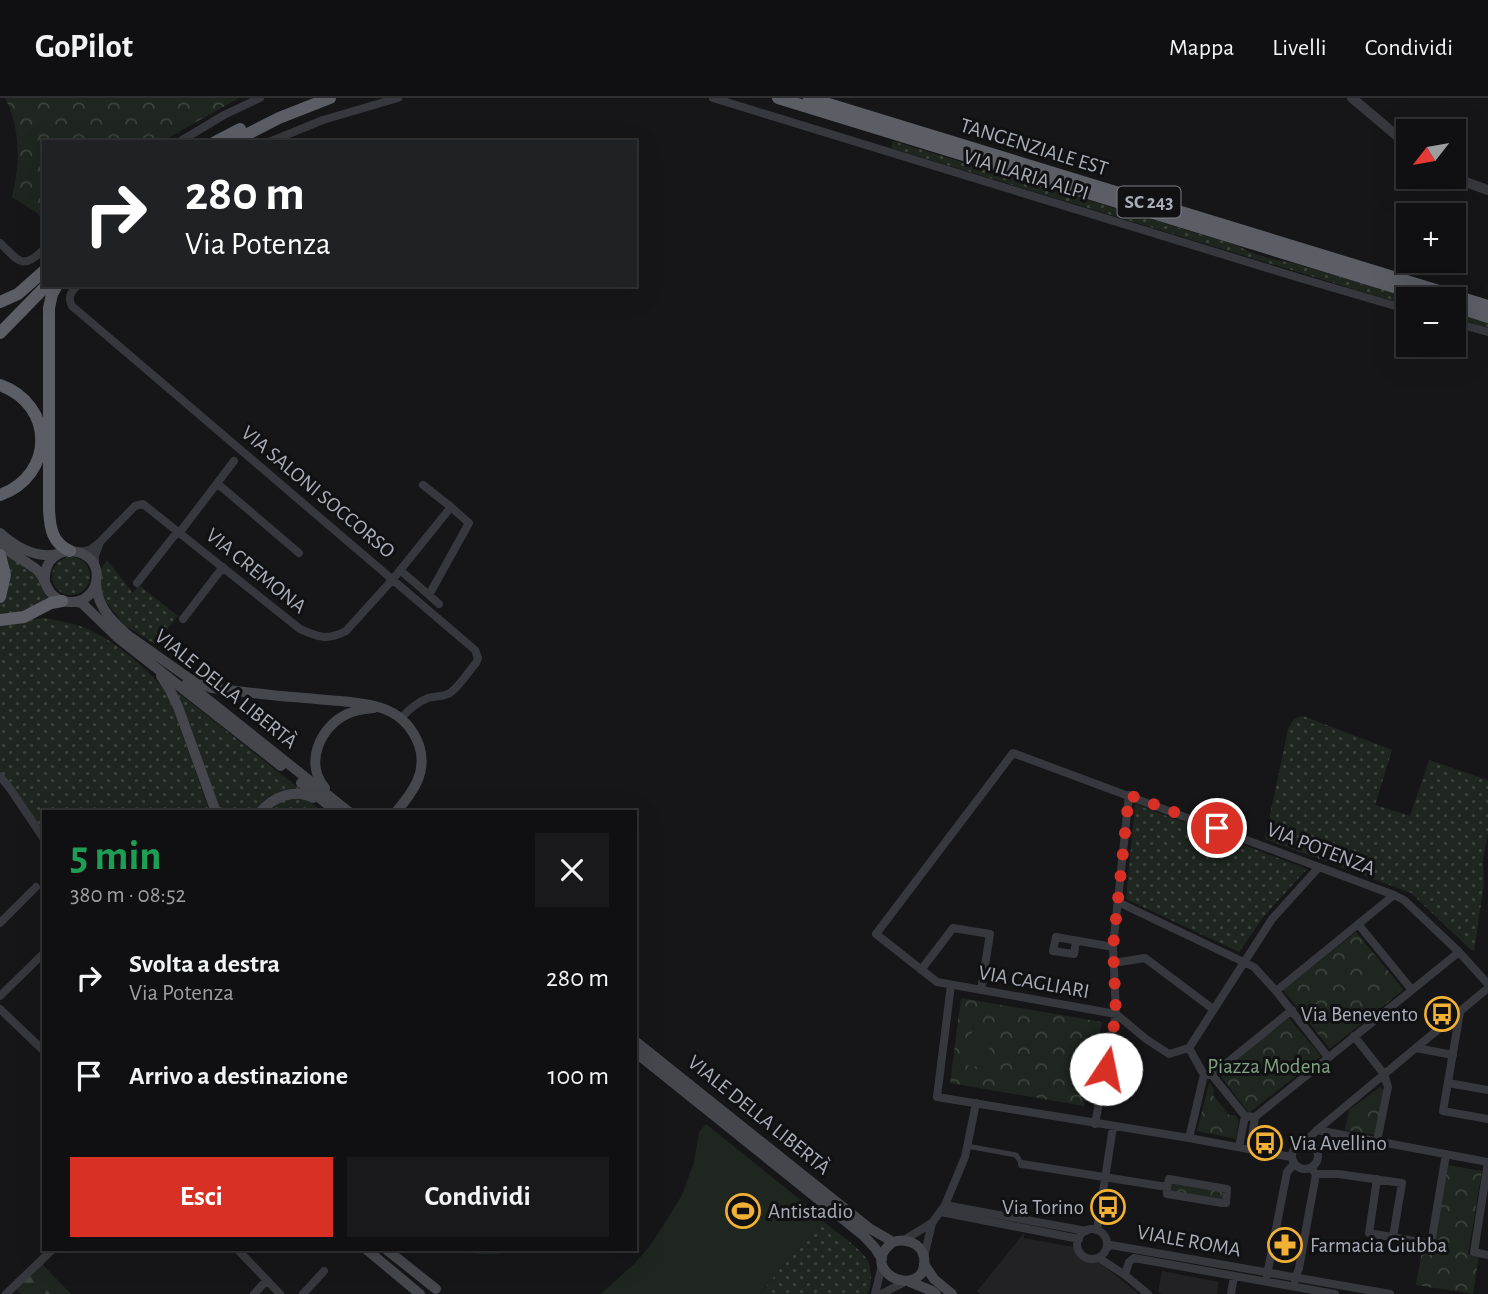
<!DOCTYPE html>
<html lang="it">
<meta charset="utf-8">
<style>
:root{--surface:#101012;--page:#19191b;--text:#f1f3f6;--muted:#9c9d9f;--line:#303032;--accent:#d93025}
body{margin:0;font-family:"Alegreya Sans",sans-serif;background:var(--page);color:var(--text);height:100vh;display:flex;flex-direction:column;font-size:26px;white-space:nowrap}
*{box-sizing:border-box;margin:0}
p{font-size:23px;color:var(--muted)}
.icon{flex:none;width:38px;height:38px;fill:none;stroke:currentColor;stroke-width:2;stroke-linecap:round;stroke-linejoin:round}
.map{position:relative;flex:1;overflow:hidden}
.panel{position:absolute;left:42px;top:712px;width:595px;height:441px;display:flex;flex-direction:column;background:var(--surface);border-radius:0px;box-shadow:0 7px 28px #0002,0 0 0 2px var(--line)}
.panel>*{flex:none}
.guide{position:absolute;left:42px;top:42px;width:595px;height:147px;border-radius:0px;box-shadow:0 7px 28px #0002,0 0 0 2px var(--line);background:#202124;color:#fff;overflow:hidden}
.needle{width:46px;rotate:239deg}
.fabs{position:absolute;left:1396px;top:21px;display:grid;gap:14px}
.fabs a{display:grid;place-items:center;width:70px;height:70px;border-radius:0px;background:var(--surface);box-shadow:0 7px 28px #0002,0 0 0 2px var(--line);font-size:35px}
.pin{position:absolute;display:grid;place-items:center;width:60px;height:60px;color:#fff;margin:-30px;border:4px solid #fff;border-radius:50%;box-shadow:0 2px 7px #0007}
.me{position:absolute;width:77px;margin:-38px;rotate:11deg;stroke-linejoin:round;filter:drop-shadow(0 0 5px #0008)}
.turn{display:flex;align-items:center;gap:24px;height:147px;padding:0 28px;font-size:32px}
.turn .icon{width:91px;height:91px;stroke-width:2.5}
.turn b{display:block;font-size:49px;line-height:60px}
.round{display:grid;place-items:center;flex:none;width:74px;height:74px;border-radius:0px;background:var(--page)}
.headline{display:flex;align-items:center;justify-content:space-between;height:119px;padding:0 28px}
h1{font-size:42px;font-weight:700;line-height:52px;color:#1e9e55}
.cta{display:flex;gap:14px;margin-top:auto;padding:14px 28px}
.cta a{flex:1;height:80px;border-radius:0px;background:var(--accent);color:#fff;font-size:28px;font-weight:700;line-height:80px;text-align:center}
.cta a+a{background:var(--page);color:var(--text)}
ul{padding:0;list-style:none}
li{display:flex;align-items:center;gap:21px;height:98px;padding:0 28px}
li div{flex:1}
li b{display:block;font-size:26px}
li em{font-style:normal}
header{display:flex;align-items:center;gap:42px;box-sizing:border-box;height:98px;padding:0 35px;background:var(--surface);border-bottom:2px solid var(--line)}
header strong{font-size:33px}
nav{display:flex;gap:38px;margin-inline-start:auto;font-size:24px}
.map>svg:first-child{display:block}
</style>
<header>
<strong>GoPilot</strong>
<nav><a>Mappa</a><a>Livelli</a><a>Condividi</a></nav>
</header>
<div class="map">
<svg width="1488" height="1196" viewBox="0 0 1488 1196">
<defs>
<pattern id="grass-dots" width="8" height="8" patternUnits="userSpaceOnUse" patternTransform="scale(1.75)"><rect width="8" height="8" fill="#1e261f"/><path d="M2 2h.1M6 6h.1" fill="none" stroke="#3c433d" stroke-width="1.8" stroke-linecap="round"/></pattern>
<pattern id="forest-firs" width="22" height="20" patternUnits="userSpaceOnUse" patternTransform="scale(1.75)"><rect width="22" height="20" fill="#1e261f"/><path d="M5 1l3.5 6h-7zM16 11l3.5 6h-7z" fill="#3c433d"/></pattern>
<pattern id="park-crowns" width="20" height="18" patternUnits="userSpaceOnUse" patternTransform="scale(1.75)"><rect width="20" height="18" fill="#1e261f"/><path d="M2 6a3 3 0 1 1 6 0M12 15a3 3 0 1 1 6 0" fill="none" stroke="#3c433d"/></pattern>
</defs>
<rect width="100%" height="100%" fill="#161618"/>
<path fill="#222225" d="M1024,1135V1140L1074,1149L1077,1156L1082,1162L1089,1165H1100L1139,1196H980L977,1193Z
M1162,1173L1219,1184L1217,1196H1164L1158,1194Z"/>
<path fill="url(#grass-dots)" d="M893,43L1236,147C1253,156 1270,162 1290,164L1413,201H1409V208L891,50Z
M1454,214L1488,224V230L1454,221Z
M1,452L38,477L42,491L49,502L32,511L0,518V506L6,494Z
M52 478a19 19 0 1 1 38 0a19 19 0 1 1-38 0Z
M107,462L133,495L139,487L178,518L155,546L124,527L100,496L101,471Z
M42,520C55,522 68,524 80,528C111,539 148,570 168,596L210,714H44V734L0,673V527Z
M170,588L301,692C280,691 265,697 253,714H220Z
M1303,618L1392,652L1375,707L1410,718L1429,662L1488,682V737L1483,760L1484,786L1474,853L1471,852L1411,795L1265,741L1288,631C1292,624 1294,619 1303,618Z
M286,700H305L323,714H266L273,707Z
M1135,706L1307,771L1264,818L1239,854L1126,801Z
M820,1121C831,1130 863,1152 868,1163C872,1173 872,1186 868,1196H760Z"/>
<path fill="url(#forest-firs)" d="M42,1166L71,1196H21L16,1191Z"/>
<path fill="url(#park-crowns)" d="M5,0H239L161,44H44V125L37,115L12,99C20,66 21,31 5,0Z
M1356,834L1403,891L1402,893L1331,950H1329L1284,893V891Z
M961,900L1102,924L1084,1008L950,985Z
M1289,920L1320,957V959L1249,1015L1219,976Z
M1209,985L1214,991L1213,997L1229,1017H1235L1239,1023L1236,1041L1197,1033Z
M1380,989L1384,992L1376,1037L1345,1032L1349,1012Z
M1447,1067L1482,1073L1468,1156L1479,1158L1473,1196L1416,1187L1423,1147L1432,1149Z
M1173,1084L1223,1093V1102L1170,1093L1171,1086Z"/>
<path fill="#1e261f" d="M974,924L993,927L986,970L966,967Z
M706,1026L822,1119L760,1196H601L635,1165L649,1149L663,1128L682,1097L694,1064L699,1034Z
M452,1152H518C496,1158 474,1157 452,1152Z"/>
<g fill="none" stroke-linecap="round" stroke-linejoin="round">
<path stroke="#37383d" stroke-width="5" d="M967,1048L1016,1057L1022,1066"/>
<path stroke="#37383d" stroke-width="8" d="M713,0L1303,181L1409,212
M179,44L224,17L260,0
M269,44L323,22L398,0
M0,145C19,163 22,173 44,151
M78,187C71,194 67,199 72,208L475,552L478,560L476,565C468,574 460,588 450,595C443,599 435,598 428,600C417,604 409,612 401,620
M1454,225L1488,234
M218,386L299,455
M423,387L451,409
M100,444L135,408L143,406L300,531C318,539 327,543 346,533L393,481L451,409L469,425L429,497L400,472
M78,454L90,452L100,444L95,458V469
M137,485L174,438L180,434L234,363
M429,497L439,506
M183,521L223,469
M0,678L11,692L44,741
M1118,804L1254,869L1276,893L1328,959
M0,825L36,789
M1358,826L1412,892
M1076,843L1074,856L1053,853L1056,839L1113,849
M1113,865L1145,860L1213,911
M921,872L953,830L990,836L981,892
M951,887L937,999L1189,1040L1291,1059
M1276,893L1394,797
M0,898L44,855
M0,911L44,953
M1460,914L1443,1013L1488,1021
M1354,938L1384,976L1388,989L1377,1043
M1189,950L1169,956L1146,941L1116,916L937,884L876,836L1013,655L1394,797L1404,802L1459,854L1488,886
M1189,950L1272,821L1319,769
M1189,950L1204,977L1189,1040
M1416,950L1453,957
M1204,977H1212L1292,912
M1212,977L1245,1018L1255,1019L1459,854
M1448,985L1488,992
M1095,1026L1116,916L1113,849L1129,697
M1317,1032L1488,1064
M1305,1044L1317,1032L1488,890
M1292 1058a13 13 0 1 1 26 0a13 13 0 1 1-26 0Z
M1239,1049L1245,1018
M1250,1051L1255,1019
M1488,1064L1474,1154L1488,1157
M1022,1066L1167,1089L1169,1081L1227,1091L1226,1105H1222L1167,1096V1089
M1316,1076H1338L1402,1085L1393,1139
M1377,1081L1369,1135L1431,1146L1446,1056
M945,1107L1086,1133
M941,1114L1079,1141
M1077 1146a15 15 0 1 1 30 0a15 15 0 1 1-30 0Z
M1097,1132L1113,1029
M904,1142L932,1125
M1107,1150L1111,1147L1390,1196
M238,1152L280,1196
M924,1159L932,1125L945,1107L965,1059L976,1005
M1099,1160L1125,1177L1148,1196
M1125,1177L1129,1164L1134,1160L1335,1196
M1267,1177L1287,1074L1294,1066
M1295,1182L1299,1170L1316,1076L1311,1070
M6,1196L52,1152
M254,1196L267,1182
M303,1196L324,1173
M875,1196L882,1167
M881,1196L903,1185
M1231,1196L1234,1178"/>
<path stroke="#37383d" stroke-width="10" d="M1352,0L1409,48
M1452,79L1488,92"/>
<path stroke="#45474d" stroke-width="10" d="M0,435C16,449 36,461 57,456
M0,447C11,456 24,462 36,471C44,477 44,486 50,494C58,504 72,507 84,501C90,497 95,491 96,484C104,447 42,439 45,484
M96,486C97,512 118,529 136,544
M77,504L82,505L88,511L117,539L281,668
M132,540L190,581L212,590C238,593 265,597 292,599C308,600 324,602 340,603C375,606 405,610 419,647C428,674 413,694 396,714
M161,578L170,592L178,609L216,714
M187,585L349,714
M301,685L337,714
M325,690C304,665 320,629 347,616C355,612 365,611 374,610
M260,714C273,699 295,690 313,700
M635,943L869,1130L893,1144C906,1140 921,1145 924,1159C925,1165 924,1171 921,1176C903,1196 861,1167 893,1144
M635,954L864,1138L875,1150L882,1161
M367,1152L420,1196
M387,1152L436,1191
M924,1166L934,1181L952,1196
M910,1184L932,1193L936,1196"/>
<path stroke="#5b5e65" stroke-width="12" d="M778,0L1433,201
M809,0L1488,208
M215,44L240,31
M232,44L279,20L330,0
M57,187L52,196L49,210V412C50,430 52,445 70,453
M0,204L18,196L44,173
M1454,208L1488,219
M0,235L47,187
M0,287C55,307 55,377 0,397
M0,457L5,477L0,499
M0,522L24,519L51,505L62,503"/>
</g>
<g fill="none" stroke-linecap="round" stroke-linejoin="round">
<path stroke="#d93025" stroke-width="12" stroke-dasharray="0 21.6" d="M1106,971L1116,916L1113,849L1129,697L1217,730"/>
</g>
<defs>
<g id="bus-ring" transform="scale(1.75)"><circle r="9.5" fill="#111113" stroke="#f2b134" stroke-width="1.5"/><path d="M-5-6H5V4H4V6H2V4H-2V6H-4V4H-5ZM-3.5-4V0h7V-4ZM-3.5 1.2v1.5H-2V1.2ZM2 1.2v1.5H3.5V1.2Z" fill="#f2b134"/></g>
<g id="stadium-ring" transform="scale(1.75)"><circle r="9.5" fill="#111113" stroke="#f2b134" stroke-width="1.5"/><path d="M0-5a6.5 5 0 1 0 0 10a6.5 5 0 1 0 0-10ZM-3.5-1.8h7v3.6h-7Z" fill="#f2b134"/></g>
<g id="pharmacy-ring" transform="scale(1.75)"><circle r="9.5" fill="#111113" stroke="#f2b134" stroke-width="1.5"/><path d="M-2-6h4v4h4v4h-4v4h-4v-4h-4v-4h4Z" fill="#f2b134"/></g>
</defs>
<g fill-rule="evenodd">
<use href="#bus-ring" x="1442" y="916"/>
<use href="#bus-ring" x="1265" y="1045"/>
<use href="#bus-ring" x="1108" y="1109"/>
<use href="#stadium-ring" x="743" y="1113"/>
<use href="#pharmacy-ring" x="1285" y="1147"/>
</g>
<g text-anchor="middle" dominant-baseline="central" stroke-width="6" stroke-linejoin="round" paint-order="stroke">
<rect fill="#111113" stroke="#7b7e86" stroke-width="2" x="1117.5" y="88.5" width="63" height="31" rx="5"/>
<g font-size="19" font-weight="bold" fill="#a8adb8">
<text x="1149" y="104">SC 243</text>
</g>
<g font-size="21" fill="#a8adb8" stroke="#111113">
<text transform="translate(1034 49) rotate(17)">TANGENZIALE EST</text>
<text transform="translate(1026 77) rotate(17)">VIA ILARIA ALPI</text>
<text transform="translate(318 394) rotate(40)">VIA SALONI SOCCORSO</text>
<text transform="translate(256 473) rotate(39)">VIA CREMONA</text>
<text transform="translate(226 591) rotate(39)">VIALE DELLA LIBERTÀ</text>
<text transform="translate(1321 751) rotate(21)">VIA POTENZA</text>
<text transform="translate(1034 884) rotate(10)">VIA CAGLIARI</text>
<text transform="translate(759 1017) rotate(39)">VIALE DELLA LIBERTÀ</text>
<text transform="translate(1189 1143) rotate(10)">VIALE ROMA</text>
</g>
<g font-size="21" fill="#a8adb8" stroke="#111113" text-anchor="start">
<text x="1418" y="916" text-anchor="end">Via Benevento</text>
<text x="1290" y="1045">Via Avellino</text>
<text x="1084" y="1109" text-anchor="end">Via Torino</text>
<text x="768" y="1113">Antistadio</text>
<text x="1310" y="1147">Farmacia Giubba</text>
</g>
<g font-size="21" fill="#7fa381" stroke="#111113">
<text x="1269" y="968">Piazza Modena</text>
</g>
</g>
</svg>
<div class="fabs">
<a><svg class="needle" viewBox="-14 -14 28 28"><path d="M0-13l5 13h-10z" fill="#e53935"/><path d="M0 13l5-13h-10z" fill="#9c9d9f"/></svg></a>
<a>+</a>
<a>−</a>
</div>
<div class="pin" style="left:1217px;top:730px;background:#d93025"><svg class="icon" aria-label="arrive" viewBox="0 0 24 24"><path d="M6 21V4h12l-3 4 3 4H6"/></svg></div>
<svg class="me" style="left:1106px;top:971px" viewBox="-20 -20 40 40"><circle r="19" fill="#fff"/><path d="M0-13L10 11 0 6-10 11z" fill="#d93025"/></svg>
<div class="guide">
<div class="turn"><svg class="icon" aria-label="right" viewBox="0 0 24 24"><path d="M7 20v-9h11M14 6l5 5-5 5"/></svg><div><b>280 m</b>Via Potenza</div></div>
</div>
<section class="panel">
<div class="headline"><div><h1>5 min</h1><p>380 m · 08:52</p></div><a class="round"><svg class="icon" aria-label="close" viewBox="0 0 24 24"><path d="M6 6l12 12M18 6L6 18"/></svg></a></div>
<ul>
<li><svg class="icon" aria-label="right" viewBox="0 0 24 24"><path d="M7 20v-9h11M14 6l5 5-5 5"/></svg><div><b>Svolta a destra</b><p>Via Potenza</p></div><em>280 m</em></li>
<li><svg class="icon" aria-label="arrive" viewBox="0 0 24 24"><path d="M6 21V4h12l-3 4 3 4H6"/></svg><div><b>Arrivo a destinazione</b></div><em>100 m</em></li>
</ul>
<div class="cta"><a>Esci</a><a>Condividi</a></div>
</section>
</div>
